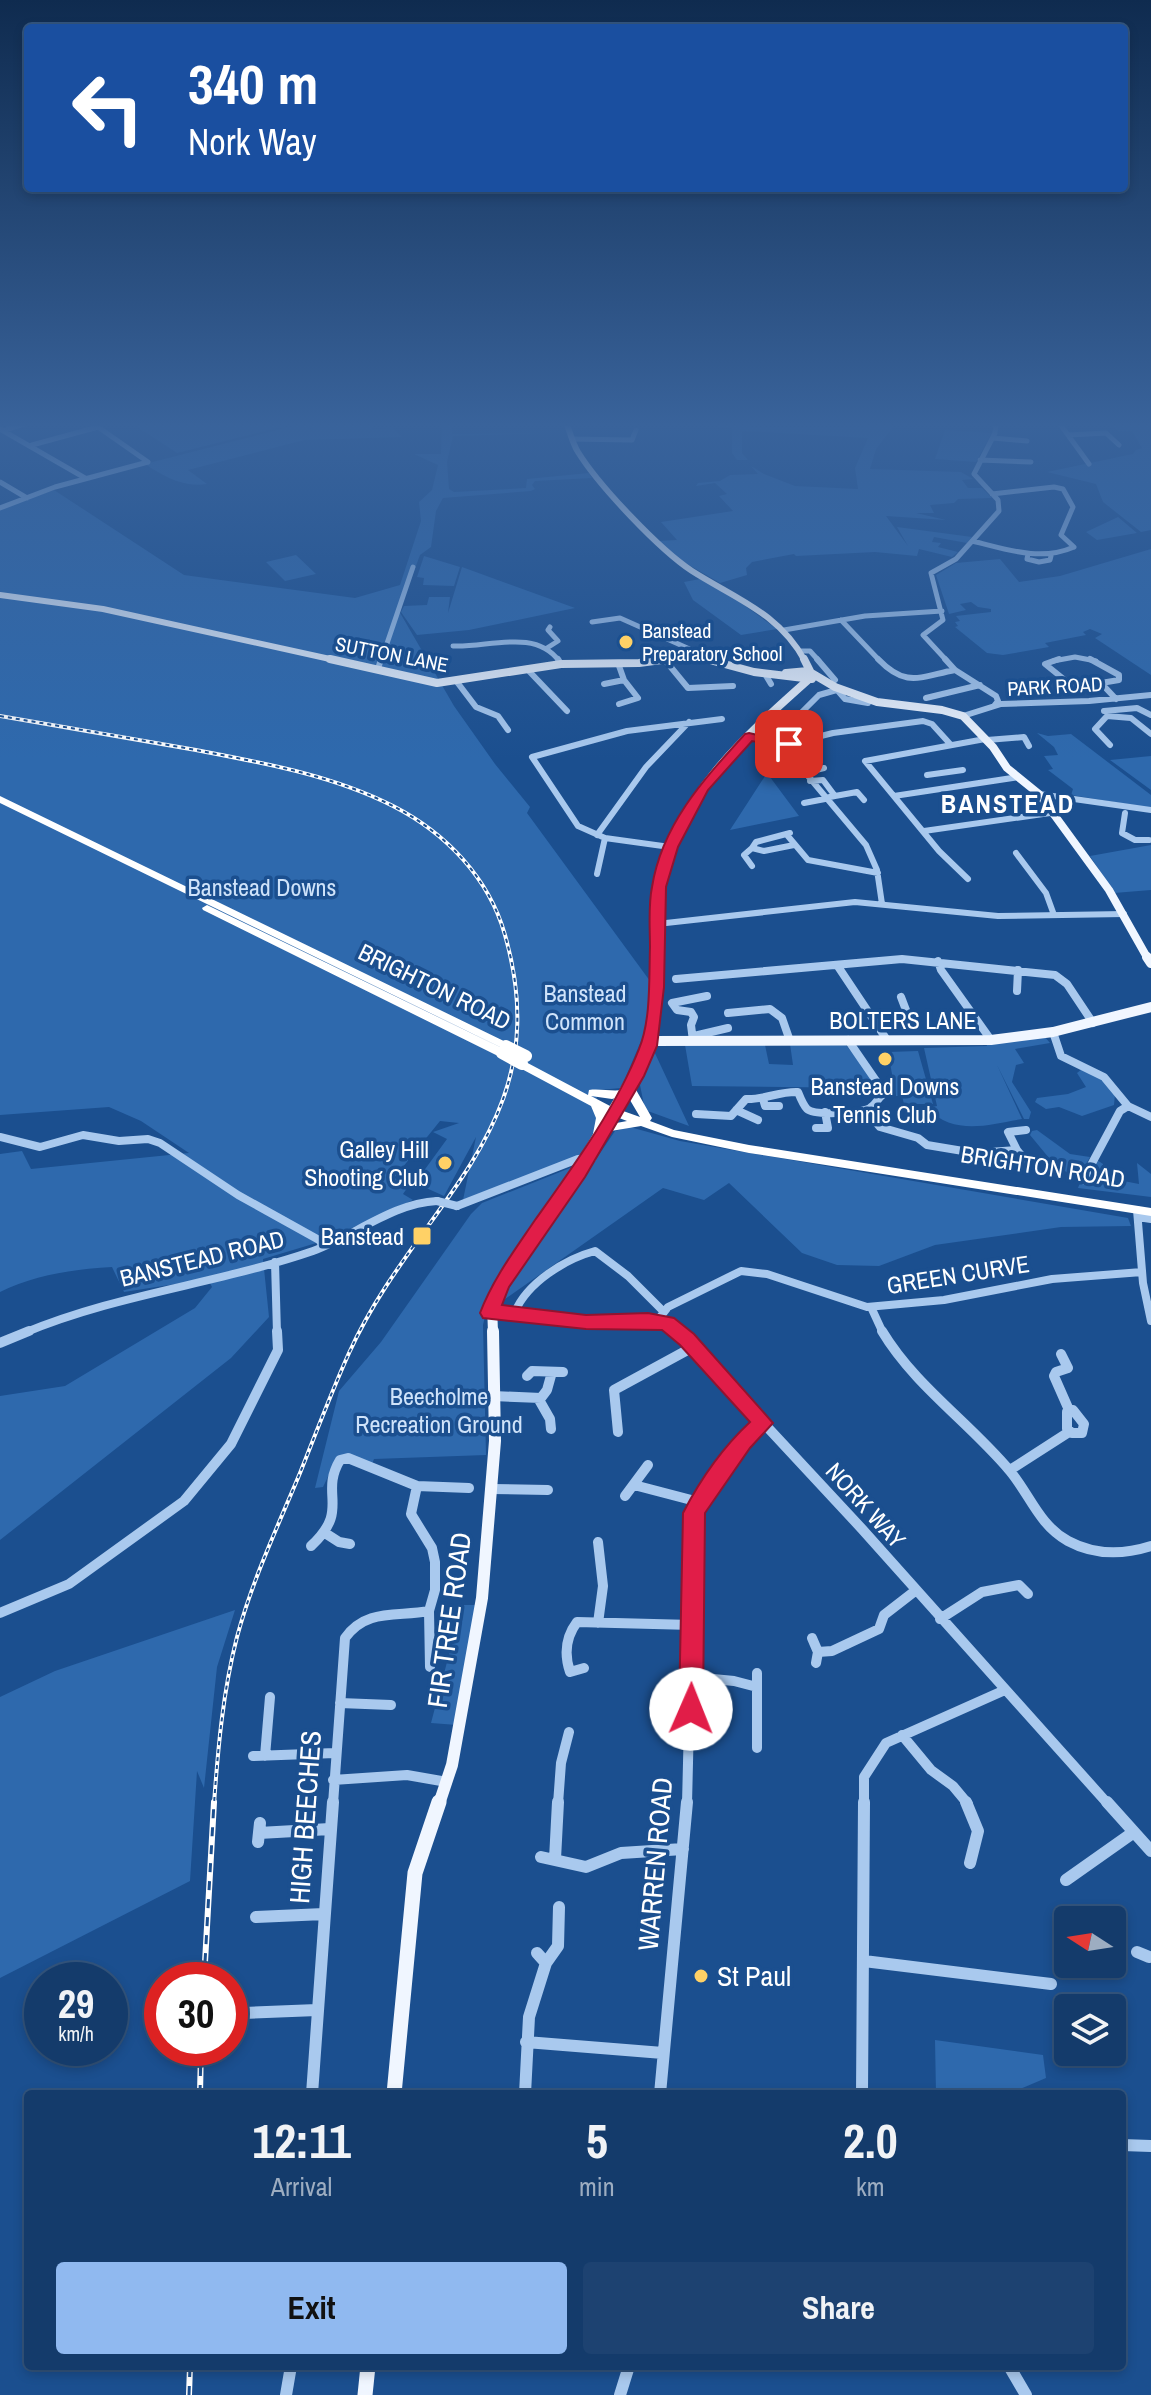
<!DOCTYPE html>
<style>
:root{--surface:#143b6b;--page:#1d4271;--text:#f1f3f6;--muted:#9dadc1;--line:#33557e;--accent:#90b9f0}
body{margin:0;font-family:"Archivo Narrow",sans-serif;background:var(--page);color:var(--text);height:100vh;display:flex;flex-direction:column;font-size:30px;white-space:nowrap}
*{box-sizing:border-box;margin:0}
p{font-size:26px;color:var(--muted)}
.icon{flex:none;width:44px;height:44px;fill:none;stroke:currentColor;stroke-width:2;stroke-linecap:round;stroke-linejoin:round}
.map{position:relative;flex:1;overflow:hidden}
.side{position:absolute;left:24px;top:2090px;width:1102px;height:280px;display:flex;flex-direction:column;background:var(--surface);border-radius:8px;box-shadow:0 4px 12px #0003,0 0 0 2px var(--line)}
.side>*{flex:none}
.top-card{position:absolute;left:24px;top:24px;width:1104px;height:168px;border-radius:8px;box-shadow:0 4px 12px #0003,0 0 0 2px var(--line);background:#1a4fa0;color:#fff;overflow:hidden}
.needle{width:52px;rotate:282deg}
.fabs{position:absolute;left:1054px;top:1906px;display:grid;gap:16px}
.fabs a{display:grid;place-items:center;width:72px;height:72px;border-radius:8px;background:var(--surface);box-shadow:0 4px 12px #0003,0 0 0 2px var(--line);font-size:40px}
.speed{position:absolute;left:24px;top:1962px;display:flex;gap:16px;font-size:40px;font-weight:700;text-align:center}
.speed>*{display:grid;place-content:center;width:104px;height:104px;border-radius:50%;background:var(--surface);box-shadow:0 4px 12px #0003,0 0 0 2px var(--line);line-height:1}
.speed small{font-size:20px;font-weight:400}
.speed .limit{border:12px solid #d22;background:#fff;color:#111}
.pin{position:absolute;display:grid;place-items:center;width:68px;height:68px;color:#fff;margin:-34px;border-radius:16px;box-shadow:0 4px 12px #0006}
.me{position:absolute;width:88px;margin:-44px;rotate:1deg;stroke-linejoin:round;filter:drop-shadow(0 0 6px #0008)}
.turn{display:flex;align-items:center;gap:28px;height:168px;padding:0 32px;font-size:36px}
.turn .icon{width:104px;height:104px;stroke-width:2.5}
.turn b{display:block;font-size:56px;line-height:68px}
.eta{display:flex;justify-content:space-evenly;align-items:center;height:136px;text-align:center}
.eta b{font-size:48px;font-weight:800;line-height:56px}
.primary-button{display:flex;gap:16px;margin-top:auto;padding:16px 32px}
.primary-button a{flex:1;height:92px;border-radius:8px;background:var(--accent);color:#111;font-size:32px;font-weight:800;line-height:92px;text-align:center}
.primary-button a+a{background:var(--page);color:var(--text)}
.map>svg:first-child{display:block}
</style>
<div class="map">
<svg width="1151" height="2395" viewBox="0 0 1151 2395">
<rect width="100%" height="100%" fill="#1b4f8f"/>
<path fill="#2e69ad" d="M133,424H293L177,453Z
M301,424H306L315,434L308,424H373L372,430L393,428L402,437L304,440L188,470L207,484C182,488 162,475 145,464Z
M442,424H452V434L549,433L453,436L447,462L449,489L454,492L526,488L527,479L589,473L592,478L535,481L532,485L535,489L531,491L443,498L436,511L431,547L420,555L399,611L454,706L495,764L530,807L527,813L650,981L647,1027L621,1088L599,1090L594,1109L598,1113L595,1130L581,1155L463,1200L476,1137L444,1196L415,1183L447,1139L433,1132L459,1123L440,1121L394,1178L410,1184L403,1194L413,1200L323,1241L263,1259L269,1317L231,1358L0,1540V1396L65,1386L195,1308L212,1287L208,1279L124,1292L112,1267C75,1269 34,1275 0,1292V1154L22,1151L31,1169L189,1153L141,1121L109,1107L0,1115V508L54,490L184,575L355,598L400,585L421,521L419,502L432,490L438,465L414,454H441Z
M719,424L768,428L894,426L876,449L870,469L961,472L973,479L962,480L968,488H982L992,498L958,499L954,503L930,505L934,513H916L946,520L886,516L908,546L897,527L972,537L967,543L934,537L932,542L941,543L938,547L958,552L952,557L919,549L917,556L875,552L796,556L794,554L752,562L746,568L747,575L720,583L682,561L658,541L677,540L661,522L733,511L719,496L727,494L715,483L696,486L698,483L720,481L730,475L758,474L751,466L764,474L795,486L858,489L855,468L868,438L742,431V453L748,460H737L732,453V428H719Z
M1109,424H1151V530L1141,532L1103,502L1096,484L1047,472L1133,454L1136,450L1142,448L1132,431H1118Z
M945,430L992,433L976,462L935,459Z
M1118,517L1137,533L1097,540L1086,532Z
M1151,549V675L1095,638L1102,634L1090,629L1083,632L1086,635L1045,643L1049,647L1003,655L987,653L955,627L958,626L955,622L960,621L956,616L991,612V609L978,607L971,602L960,604L966,610L949,614L936,575L956,563L1000,559L1019,582L1060,576Z
M296,555L316,574L285,581L266,562Z
M424,556L460,567L454,586L423,585L424,578L417,577Z
M462,567L575,608L469,630L417,635L401,612L404,606L427,605L429,597H450L448,613Z
M700,579L730,595L777,629L741,635L693,600L684,582Z
M1037,733L1048,736L1071,734L1151,795V808L1071,795L1073,789L1048,770L1053,769L1044,756L1058,755L1054,747Z
M1151,756V790L1110,760Z
M767,773L799,816L730,830Z
M1151,845V890L1114,893L1090,856Z
M1045,1037L1050,1043L1015,1049L1024,1063L1016,1065L1012,1082L1031,1112L1029,1119H1024L997,1065L1022,1119C988,1125 954,1136 927,1108L937,1106L924,1048L987,1046L986,1043Z
M790,1044H845L873,1078L870,1088L692,1086L685,1045H765L769,1064L793,1065Z
M653,1049L689,1126L645,1110L640,1085Z
M918,1051L933,1104H904L902,1096H896L888,1052Z
M1082,1069L1103,1079L1115,1094L1114,1105L1082,1116L1059,1107L1046,1109L1035,1102L1037,1098L1068,1094L1086,1087L1077,1073Z
M630,1127L680,1141L1128,1218L1131,1226L1061,1227L935,1245L879,1266L837,1265L802,1253L729,1183L704,1200L663,1188L498,1304L615,1131Z
M1037,1130L1070,1154L1090,1157L1082,1171L1070,1175L1049,1158L1030,1135L1032,1131Z
M1097,1160L1103,1164V1177L1139,1184L1137,1163L1151,1174V1197L1078,1188L1084,1172Z
M575,1166L492,1285L483,1325L486,1455L374,1459L372,1464L338,1456L323,1487L315,1488L339,1391L381,1342L471,1214L482,1203Z
M462,1605H476L457,1725L431,1723Z
M235,1610L217,1667L204,1788L197,1771L190,1881L0,1978V1697L55,1671Z
M935,2040L1043,2055L1046,2078L1008,2094L1001,2091L981,2094L979,2091L970,2094H936Z"/>
<g fill="none" stroke-linecap="round" stroke-linejoin="round">
<path stroke="#a9c9ee" stroke-width="5" d="M1060,424L1089,464
M0,429L85,478
M5,430L24,424
M1068,435L1106,433L1119,445
M993,438L1027,441
M572,439L632,440L636,430
M32,445L98,427L148,462
M980,460L1031,462
M0,482L27,498
M992,494L1054,487L1063,489L1073,507L1061,535L1074,547
M0,508L55,487L148,462
M972,541C1006,549 1040,562 1074,547
M1028,554L1027,559L1039,562L1050,560L1051,556
M841,620L880,661
M592,622L620,618L694,651V656
M784,630L865,616L942,611
M453,646C487,648 535,628 559,661
M547,648L558,641L548,630L550,627
M801,651H810L819,661
M381,661L413,567
M947,661L923,635L943,620L931,573L956,559L999,511L998,500L974,474L995,433L996,424
M1053,661L1075,657L1096,661"/>
<path stroke="#a9c9ee" stroke-width="6" d="M558,659L561,664
M817,659L835,680
M878,659C906,688 919,677 955,670
M945,659L955,670L996,696L998,701L994,706
M1059,659L1045,664L1071,685L1101,683
M1090,659L1119,675V680L1101,683
M665,660L688,688L733,686
M618,663L624,680L638,698L619,704
M378,669L381,659
M527,669L567,711
M765,674L771,684
M457,682L476,707L498,716L508,730
M1101,683L1116,699
M604,684L624,680
M838,691L845,699L868,703
M926,698L980,685
M1104,711L1137,708L1151,715
M800,714L819,695L840,689
M963,716L1001,704L1089,701L1151,695
M749,737L785,745L833,733L923,721L932,724L951,745
M987,740L1024,737L1029,746
M782,745L866,845L877,870L882,904
M1110,745L1095,729L1107,716L1131,718L1151,734
M804,773L824,768
M773,775L802,771
M927,775L963,770
M810,781L823,780L835,796L825,798
M1039,794L1151,810
M835,796L857,792L864,800
M894,796L1019,777
M804,803L825,799
M1125,813L1122,833L1135,840H1149
M924,831L1050,813
M790,833L756,842L752,848L764,851L794,845
M597,835L646,767L689,722
M787,835L808,860L878,873
M670,847L605,838L578,826L532,757L627,731L722,719
M752,848L744,855L752,866
M1016,853L1046,893L1054,915
M597,874L605,838
M968,879L939,851L865,761L985,739
M657,924L855,902L998,916L1124,914"/>
<path stroke="#a9c9ee" stroke-width="8" d="M938,961L941,970L991,1040
M837,965L887,1040
M676,979L902,959L1055,975L1067,984L1093,1023
M1017,991L1018,970
M728,1013L770,1009L782,1018L790,1041
M877,1025L909,1018L901,997
M1053,1032L1061,1056L1104,1077L1128,1106L1151,1117
M694,1036L728,1028
M848,1040L879,1085
M693,1041L691,1025L694,1017L691,1012L677,1010L672,1003L707,996
M763,1099L765,1106H779
M736,1110L758,1120
M866,1111L880,1127L918,1138L927,1145L975,1153L1017,1150L1031,1167
M696,1114L731,1116L746,1099C764,1100 780,1091 798,1092C800,1097 803,1105 807,1109C814,1116 860,1113 870,1108C878,1103 878,1095 888,1092L887,1087L879,1085
M816,1128H828L825,1112
M0,1137L40,1147L83,1135L119,1141L148,1139L160,1143L238,1195L319,1240L323,1246
M1017,1150L1008,1132L1026,1130
M1083,1180L1120,1111L1128,1106
M457,1206L578,1159L592,1158
M1137,1210L1143,1283L1151,1321
M1138,1217L1151,1219
M275,1262L277,1333
M871,1307L883,1333
M515,1312C527,1283 565,1259 595,1251L628,1276L663,1311
M490,1313L515,1312L586,1322L657,1321L680,1333
M657,1321L668,1307L741,1271L767,1274L867,1307L944,1300L1052,1279L1142,1272
M24,1333C117,1294 217,1284 313,1251C354,1236 393,1203 437,1201"/>
<path stroke="#a9c9ee" stroke-width="10" d="M678,1331L862,1529L1108,1804
M882,1331C915,1386 969,1422 1010,1471C1030,1495 1039,1525 1068,1541C1094,1555 1123,1555 1151,1546
M0,1343L29,1331
M1061,1354L1068,1368L1056,1372L1054,1376L1069,1410
M527,1376L532,1371L563,1372
M493,1396L541,1398L547,1390L552,1372
M538,1398L550,1419L551,1429
M1073,1410L1084,1424L1082,1433H1072L1067,1429V1412Z
M618,1432L614,1390L693,1347
M1010,1470L1069,1432
M634,1485L699,1502
M417,1486L469,1488
M491,1489L548,1490
M625,1496L648,1465
M325,1533L339,1542L350,1544
M598,1542L603,1586L598,1623
M311,1546C351,1509 319,1495 340,1460L348,1458L417,1486L411,1514L432,1548L435,1562V1590L429,1611L430,1667
M0,1613L69,1584L184,1501L231,1444L278,1350L277,1331
M940,1619L982,1592L1019,1585L1028,1594
M812,1638L818,1652
M816,1663L818,1652L832,1651L879,1629L884,1615L915,1591
M584,1668L570,1672C564,1654 565,1638 577,1622L692,1625
M757,1673V1748
M692,1677L734,1681L757,1687
M340,1703L391,1705
M902,1735L931,1770L953,1786L968,1804
M253,1756L335,1753
M265,1756L270,1697
M333,1780L407,1775L447,1782
M333,1804L345,1638C366,1608 397,1617 429,1611
M558,1804L561,1763L569,1732
M687,1804L694,1517L722,1466L744,1439L763,1423
M864,1804V1777L886,1743L1005,1690"/>
<path stroke="#a9c9ee" stroke-width="12" d="M966,1802L978,1831L970,1863
M1107,1802L1151,1851
M259,1833L330,1829
M258,1842L260,1823
M541,1857L586,1867L621,1853L683,1849
M555,1859L558,1802
M1066,1880L1134,1832
M256,1917L324,1914
M1137,1952L1149,1957
M537,1953L546,1963
M864,1961L1051,1984
M244,2013L317,2010
M526,2042L663,2053
M312,2094L333,1802
M525,2094L529,2017L546,1963L558,1946L559,1907
M660,2094L687,1802
M862,2094L864,1802
M1122,2145L1151,2146
M1009,2366L1026,2395
M286,2395L291,2366
M620,2395L629,2366"/>
<path stroke="#f0f6ff" stroke-width="6" d="M567,424C570,433 573,444 578,452C599,486 660,550 692,571C736,599 779,613 805,661
M0,595L103,609L339,661
M653,661L694,656L714,661"/>
<path stroke="#f0f6ff" stroke-width="8" d="M330,659L437,683L561,664L639,663L669,659
M706,659L754,672L812,679L814,675
M804,659L811,673
M786,673L808,671L835,687L877,702L942,710L963,716L993,747L1007,768L1039,794L1109,890L1148,959
M657,959C657,934 655,909 659,885C675,798 745,736 808,680"/>
<path stroke="#f0f6ff" stroke-width="10" d="M1147,957L1151,963
M650,1041L991,1040L1053,1032L1151,1007
M493,1333L492,1304L500,1285L578,1169L644,1058L656,1006L657,957"/>
<path stroke="#f0f6ff" stroke-width="12" d="M439,1804L452,1765L482,1598L495,1441L493,1331"/>
<path stroke="#f0f6ff" stroke-width="15" d="M394,2094L415,1873L439,1802
M365,2395L368,2366"/>
<path fill="#fff" fill-rule="evenodd" d="M0,796L510,1044L511,1046L510,1048H502L0,803Z
M207,905L506,1050L507,1053L506,1056H498L203,910L202,908Z
M522,1060L588,1095L589,1090C603,1088 619,1094 631,1087L635,1088L652,1118L650,1121L674,1130L749,1145L1151,1208V1216L749,1153L672,1137L641,1126L611,1131L606,1128L604,1139L598,1143L592,1139L596,1118L591,1106L518,1067L516,1064ZM627,1095L640,1117L612,1107L591,1096L612,1099ZM606,1113L627,1121L606,1125L608,1118Z"/>
<g stroke="#fff" stroke-width="4">
<path id="rail-far1" d="M0,716C65,727 130,738 196,750C263,763 332,775 393,806C446,833 489,878 505,935C560,1128 418,1201 349,1353C331,1393 316,1433 300,1473C277,1528 252,1581 237,1637C223,1691 218,1748 214,1804"/>
</g>
<g stroke="#fff" stroke-width="6">
<path id="rail" d="M204,1980L214,1802
M200,2094L201,2048
M189,2395L190,2366"/>
</g>
<use href="#rail-far1" stroke="#1b4f8f" stroke-width="2" stroke-dasharray="4" stroke-linecap="butt"/>
<use href="#rail" stroke="#1b4f8f" stroke-width="3" stroke-dasharray="9" stroke-linecap="butt"/>
<path stroke="#a9c9ee" stroke-width="8" d="M437,1201L457,1206"/>
<path stroke="#fff" stroke-width="12" d="M506,1046L526,1056
M502,1053L522,1064"/>
</g>
<linearGradient id="sky" x2="0" y2="1"><stop stop-color="#0f2b4f"/><stop offset="0.56" stop-color="#39639b"/><stop offset="1" stop-color="#39639b" stop-opacity="0"/></linearGradient>
<rect width="1151" height="759" fill="url(#sky)"/>
<path fill="#e11d48" stroke="#92132f" stroke-width="2" d="M749,733L795,744L789,748L752,741L708,790L678,847L666,887L664,987L657,1046L644,1076L585,1177L509,1287L502,1305L586,1315L648,1313L674,1318L694,1334L773,1423L750,1448L705,1513L703,1709L700,1716L691,1720L683,1716L679,1709L683,1513C700,1480 722,1448 750,1422L680,1345L662,1330L586,1329L483,1318L480,1313C493,1279 514,1251 535,1220C572,1168 616,1108 639,1049C651,1020 649,979 650,947C650,928 648,906 652,887C662,824 704,779 745,734Z"/>
<g fill="#ffd166" stroke="#1b4f8f" stroke-width="3">
<circle cx="626" cy="642" r="8"/>
<circle cx="885" cy="1059" r="8"/>
<circle cx="445" cy="1163" r="8"/>
<rect x="412" y="1226" width="20" height="20" rx="4"/>
<circle cx="701" cy="1976" r="8"/>
</g>
<g text-anchor="middle" dominant-baseline="central" stroke-width="7" stroke-linejoin="round" paint-order="stroke">
<g font-size="20" fill="#fff" stroke="#1b4f8f" text-anchor="start">
<text x="642" y="630">Banstead<tspan x="642" dy="23">Preparatory School</tspan></text>
</g>
<g font-size="20" fill="#fff" stroke="#1b4f8f">
<text transform="translate(392 654) rotate(11)">SUTTON LANE</text>
<text transform="translate(1055 686) rotate(-3)">PARK ROAD</text>
</g>
<g font-size="24" fill="#cfe3fa" stroke="#1b4f8f">
<text x="262" y="887">Banstead Downs</text>
<text x="585" y="993">Banstead<tspan x="585" dy="28">Common</tspan></text>
<text x="439" y="1396">Beecholme<tspan x="439" dy="28">Recreation Ground</tspan></text>
</g>
<g font-size="24" fill="#fff" stroke="#1b4f8f">
<text transform="translate(435 986) rotate(26)">BRIGHTON ROAD</text>
<text x="903" y="1020">BOLTERS LANE</text>
<text transform="translate(1043 1166) rotate(9)">BRIGHTON ROAD</text>
<text transform="translate(202 1258) rotate(-14)">BANSTEAD ROAD</text>
<text transform="translate(958 1274) rotate(-9)">GREEN CURVE</text>
<text transform="translate(866 1505) rotate(48)">NORK WAY</text>
</g>
<g font-size="24" fill="#fff" stroke="#1b4f8f" text-anchor="end">
<text x="885" y="1086" text-anchor="middle">Banstead Downs<tspan x="885" dy="28">Tennis Club</tspan></text>
<text x="429" y="1149">Galley Hill<tspan x="429" dy="28">Shooting Club</tspan></text>
<text x="404" y="1236">Banstead</text>
</g>
<g font-size="26" font-weight="bold" letter-spacing="2" fill="#fff" stroke="#1b4f8f">
<text x="1008" y="803">BANSTEAD</text>
</g>
<g font-size="28" fill="#fff" stroke="#1b4f8f">
<text transform="translate(449 1620) rotate(-82)">FIR TREE ROAD</text>
<text transform="translate(305 1817) rotate(-86)">HIGH BEECHES</text>
<text transform="translate(655 1864) rotate(-85)">WARREN ROAD</text>
</g>
<g font-size="28" fill="#fff" stroke="#1b4f8f" text-anchor="start">
<text x="717" y="1976">St Paul</text>
</g>
</g>
</svg>
<div class="fabs">
<a><svg class="needle" viewBox="-14 -14 28 28"><path d="M0-13l5 13h-10z" fill="#e53935"/><path d="M0 13l5-13h-10z" fill="#9dadc1"/></svg></a>
<a><svg class="icon" aria-label="layers" viewBox="0 0 24 24"><path d="M12 4l9 5-9 5-9-5zM3 14l9 5 9-5"/></svg></a>
</div>
<div class="speed"><div>29<small>km/h</small></div><div class="limit">30</div></div>
<div class="pin" style="left:789px;top:744px;background:#d93025"><svg class="icon" aria-label="arrive" viewBox="0 0 24 24"><path d="M6 21V4h12l-3 4 3 4H6"/></svg></div>
<svg class="me" style="left:691px;top:1709px" viewBox="-20 -20 40 40"><circle r="19" fill="#fff"/><path d="M0-13L10 11 0 6-10 11z" fill="#e11d48"/></svg>
<div class="top-card">
<div class="turn"><svg class="icon" aria-label="left" viewBox="0 0 24 24"><path d="M17 20v-9H6M10 6l-5 5 5 5"/></svg><div><b>340 m</b>Nork Way</div></div>
</div>
<section class="side">
<div class="eta">
<div><b>12:11</b><p>Arrival</p></div>
<div><b>5</b><p>min</p></div>
<div><b>2.0</b><p>km</p></div>
</div>
<div class="primary-button"><a>Exit</a><a>Share</a></div>
</section>
</div>
